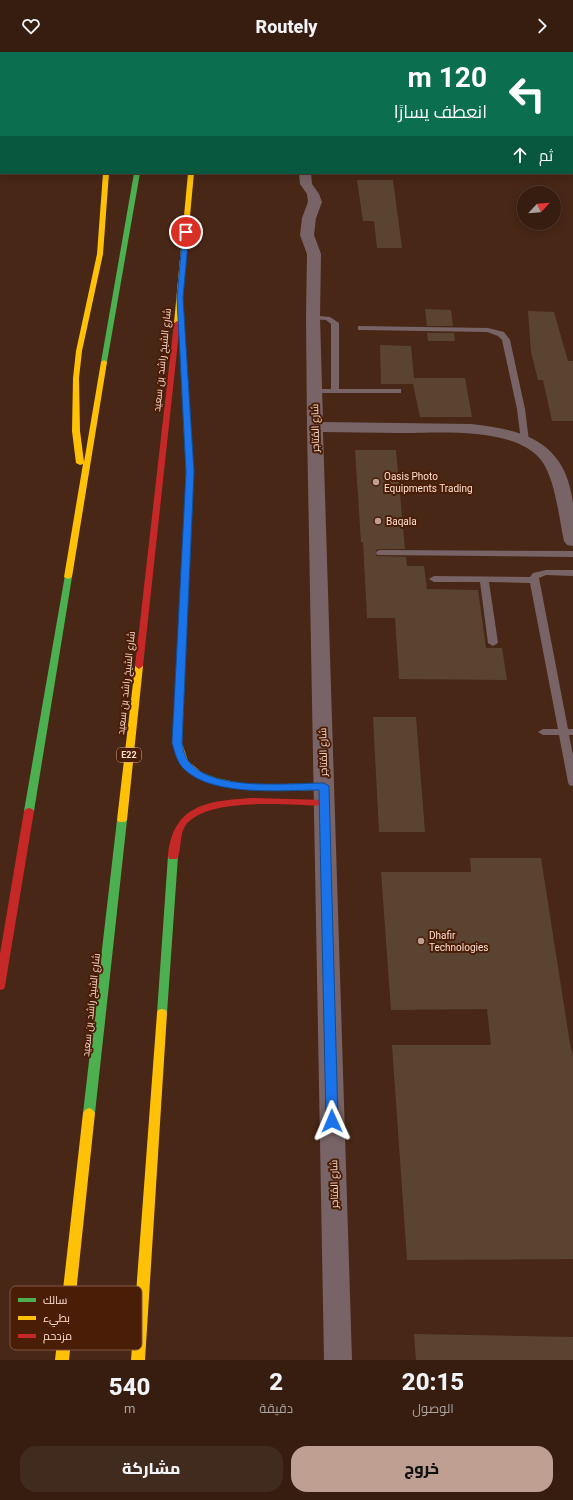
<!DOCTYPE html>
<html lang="ar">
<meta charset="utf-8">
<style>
:root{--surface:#361d10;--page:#412a1e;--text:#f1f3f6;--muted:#aaa29f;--line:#503b30;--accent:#be9f91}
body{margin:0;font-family:Roboto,Cairo,sans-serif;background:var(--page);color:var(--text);direction:rtl;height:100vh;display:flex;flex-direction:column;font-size:15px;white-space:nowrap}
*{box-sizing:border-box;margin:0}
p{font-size:13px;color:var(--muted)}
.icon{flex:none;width:22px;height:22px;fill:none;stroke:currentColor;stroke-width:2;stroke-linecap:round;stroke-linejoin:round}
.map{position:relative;height:1308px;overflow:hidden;direction:ltr}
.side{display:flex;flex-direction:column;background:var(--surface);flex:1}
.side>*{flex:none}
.top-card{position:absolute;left:0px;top:0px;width:573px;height:122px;box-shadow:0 2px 10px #0003,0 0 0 1px var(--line);direction:rtl;background:#0b6e4f;color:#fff;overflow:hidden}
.needle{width:26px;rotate:64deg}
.buttons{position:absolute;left:517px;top:134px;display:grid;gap:8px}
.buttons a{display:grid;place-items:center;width:44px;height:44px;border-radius:50%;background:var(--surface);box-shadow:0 2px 10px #0003,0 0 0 1px var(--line);font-size:20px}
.pin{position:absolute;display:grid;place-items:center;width:34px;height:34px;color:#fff;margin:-17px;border:2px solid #fff;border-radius:50%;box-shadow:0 1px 4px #0007}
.me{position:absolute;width:44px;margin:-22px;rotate:359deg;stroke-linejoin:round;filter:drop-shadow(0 0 3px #0008)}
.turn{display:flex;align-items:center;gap:14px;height:84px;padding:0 20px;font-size:18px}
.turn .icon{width:52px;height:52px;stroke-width:2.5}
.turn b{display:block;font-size:28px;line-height:34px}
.then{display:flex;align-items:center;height:38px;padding:0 20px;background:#0003;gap:8px;font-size:15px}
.eta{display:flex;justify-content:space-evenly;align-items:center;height:68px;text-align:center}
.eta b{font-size:24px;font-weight:800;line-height:28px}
.button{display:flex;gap:8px;margin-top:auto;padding:8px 20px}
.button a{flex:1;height:46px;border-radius:16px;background:var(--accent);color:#111;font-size:16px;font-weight:800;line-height:46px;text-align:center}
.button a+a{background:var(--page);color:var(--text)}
header{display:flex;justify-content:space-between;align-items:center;height:52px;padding:0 20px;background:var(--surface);font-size:18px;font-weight:800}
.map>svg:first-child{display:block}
</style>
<header><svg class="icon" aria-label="forward" viewBox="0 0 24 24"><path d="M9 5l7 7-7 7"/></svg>Routely<svg class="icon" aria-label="heart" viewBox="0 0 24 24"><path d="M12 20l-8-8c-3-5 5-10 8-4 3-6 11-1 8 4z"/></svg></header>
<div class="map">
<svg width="573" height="1308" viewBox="0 0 573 1308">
<rect width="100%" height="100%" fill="#482716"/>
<path fill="#5b4332" d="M357,128H393L402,196H377L374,169H363Z
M425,257L451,258L453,274H427Z
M528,259L554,260L568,309H573V369H552L543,328H538L531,300Z
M427,281H454L455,289H428Z
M380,293L411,294L414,326H465L472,365H420L413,332H381Z
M355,398H396L405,497H380L376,498V504L406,505L407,514H424L427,537L478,538L486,596H502L507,628L399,627L395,566H367L363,490H361Z
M373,665H416L425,780H379Z
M470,806H541L570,992L573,1003V1207L407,1208L392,993H491L487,957L391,958L381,820H471Z
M414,1282L573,1285V1308H416Z"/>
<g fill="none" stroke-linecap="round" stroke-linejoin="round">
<path fill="#786466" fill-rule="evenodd" d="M480,0H486V1H480Z
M572,58H573V62H572Z
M572,79H573V86H572Z
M310,263L330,265L339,271V337H401V341H311V337H331V272L326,268L310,267Z
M358,274L488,276L504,280L510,288L525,357L529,389L525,391L521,389L517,357L502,288L498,284L487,280L361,278H358Z
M380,498L573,499V505L377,503L376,501L377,499Z
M546,518H573V524L546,523L539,526L568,677H573V683H569L573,703V734L569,733L568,730L559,683H543L538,680L543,677H558L530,531L489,530L498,591L493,594L488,591L480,530H434L429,527L434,524L530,525L533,521Z"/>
<path fill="#786466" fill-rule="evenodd" d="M300,0H312V1H300Z
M299,121H311L312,132L319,142L322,150L316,166L314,183L321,202L320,265L323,370L471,372C526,378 565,390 573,451C573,465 573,480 573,494L567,493L564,489C559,466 555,426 541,408C514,374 438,381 399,381C374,381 348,380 323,380L352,1308H324L307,375L306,265L307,202L300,183L302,166L308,150L307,142L300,132Z"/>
<path fill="#4caf50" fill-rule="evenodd" d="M134,121H140L107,310L104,312L101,310Z
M183,306L186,308L194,420L187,572L183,575L179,572L186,420L180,308Z
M65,523H68L72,525L34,759L32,761H26L24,759Z
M200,720L217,726L245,732H324L329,735L324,738C279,739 239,743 197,725L195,723Z
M122,765L125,766L127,768L95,1061L93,1064L89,1066L85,1064L83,1061L117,768L119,766Z
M173,800L177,801L178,804L167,961L166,964L162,965L158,964L157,961L168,804L169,801Z"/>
<path fill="#ffc107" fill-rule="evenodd" d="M103,121H109L103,202L82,299L79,326L80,379L84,410L101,310L104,308L107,310L72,525L68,527L64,525L83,412L80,413L76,411L72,379L73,326L76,299L97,202Z
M188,121H194L180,271L177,273L174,271Z
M183,569L187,572L182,691L188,709L205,723L200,726L181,713L172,691L179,572Z
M139,611L143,614L127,768L125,770H119L117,768L135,614Z
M162,957L166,958L167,961L145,1308H131L157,961L158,958Z
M89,1056L93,1058L95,1061L69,1308H55L83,1061L85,1058Z"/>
<path fill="#c62828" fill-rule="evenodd" d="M125,0H129V1H125Z
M201,0H205V1H201Z
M177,269L180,271L143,614L139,617L135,614L174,271Z
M252,746L324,748L327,749L329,751L327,753L324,754C291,753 206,744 185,774C179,784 182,797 177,807H169L168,804C173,752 208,749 252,746Z
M29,756L32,757L34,759L5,934L4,937L0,938V902L24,759L26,757Z"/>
</g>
<path fill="#1a73e8" stroke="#114b97" d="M183,178L189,180L183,246L194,420L182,691C184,700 185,707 192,713C217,739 289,731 324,731L329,734L338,1069L336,1073L332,1074L328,1073L326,1069L319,738C282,738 214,745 185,718C177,711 175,701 172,691L186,420L177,246Z"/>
<g fill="#be9f91" stroke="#4a1d07" stroke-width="1.5">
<circle cx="376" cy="430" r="4"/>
<circle cx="378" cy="469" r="4"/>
<circle cx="421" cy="889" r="4"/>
</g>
<g text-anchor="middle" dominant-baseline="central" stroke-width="4" stroke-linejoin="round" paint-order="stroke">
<rect fill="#4a1d07" stroke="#c8a596" stroke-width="1" x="117" y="696" width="24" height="14" rx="3"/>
<g font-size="9" font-weight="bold" fill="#fedfd3">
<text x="129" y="703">E22</text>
</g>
<g font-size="10" fill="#fedfd3" stroke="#4a1d07">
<text transform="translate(162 308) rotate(-84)">شارع الشيخ راشد بن سعيد</text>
<text transform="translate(315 376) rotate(-91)">شارع المُتاجر</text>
<text transform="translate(126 631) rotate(-84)">شارع الشيخ راشد بن سعيد</text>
<text transform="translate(323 700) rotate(-91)">شارع المُتاجر</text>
<text transform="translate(91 953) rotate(-84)">شارع الشيخ راشد بن سعيد</text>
<text transform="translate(334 1132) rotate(-91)">شارع المُتاجر</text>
</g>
<g font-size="10" fill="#fedfd3" stroke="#4a1d07" text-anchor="start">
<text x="384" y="424">Oasis Photo<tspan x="384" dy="12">Equipments Trading</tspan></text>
<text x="386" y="469">Baqala</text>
<text x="429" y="883">Dhafir<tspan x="429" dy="12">Technologies</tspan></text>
</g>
</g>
<rect x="10" y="1234" width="132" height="64" rx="6" fill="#4a1d07" stroke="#805744" stroke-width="1"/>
<rect x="18" y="1246" width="18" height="4" fill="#4caf50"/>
<rect x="18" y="1264" width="18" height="4" fill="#ffc107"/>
<rect x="18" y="1282" width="18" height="4" fill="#c62828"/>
<g font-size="11" fill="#fedfd3">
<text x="43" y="1252">سالك</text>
<text x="43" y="1270">بطيء</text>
<text x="43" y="1288">مزدحم</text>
</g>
</svg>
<div class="buttons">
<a><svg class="needle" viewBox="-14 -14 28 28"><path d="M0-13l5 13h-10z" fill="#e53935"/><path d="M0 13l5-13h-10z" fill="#aaa29f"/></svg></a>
</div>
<div class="pin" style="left:186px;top:180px;background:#d93025"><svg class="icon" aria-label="arrive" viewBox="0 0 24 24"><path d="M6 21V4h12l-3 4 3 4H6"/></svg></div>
<svg class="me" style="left:332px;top:1069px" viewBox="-20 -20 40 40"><path d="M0-17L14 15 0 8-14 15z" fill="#1a73e8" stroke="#fff" stroke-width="4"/></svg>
<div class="top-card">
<div class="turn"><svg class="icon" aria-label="left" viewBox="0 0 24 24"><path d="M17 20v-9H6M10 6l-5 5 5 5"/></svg><div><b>120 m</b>انعطف يسارًا</div></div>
<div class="then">ثم<svg class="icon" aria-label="ahead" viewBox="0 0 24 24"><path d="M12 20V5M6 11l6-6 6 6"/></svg></div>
</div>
</div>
<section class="side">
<div class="eta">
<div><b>20:15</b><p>الوصول</p></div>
<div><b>2</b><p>دقيقة</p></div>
<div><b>540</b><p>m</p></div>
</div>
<div class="button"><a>خروج</a><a>مشاركة</a></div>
</section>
